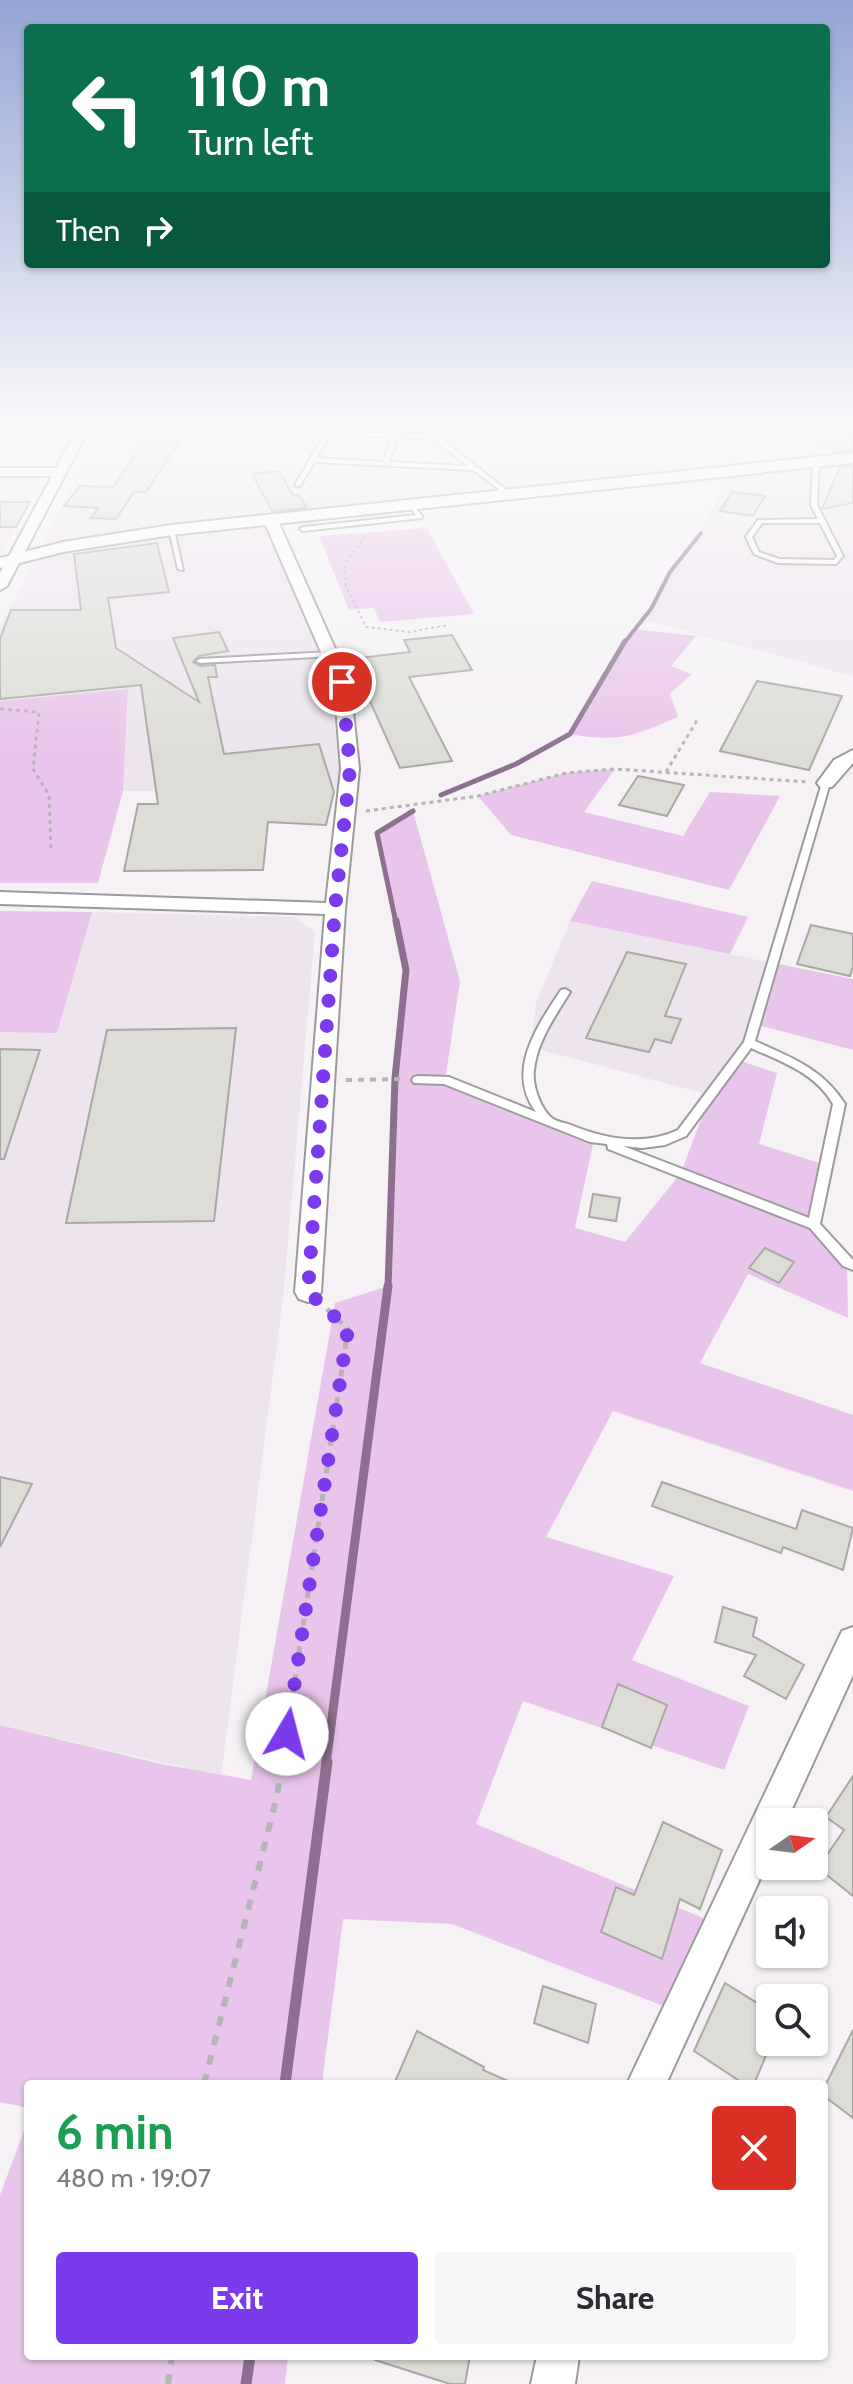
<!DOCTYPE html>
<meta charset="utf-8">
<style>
:root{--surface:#fff;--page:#f7f7f7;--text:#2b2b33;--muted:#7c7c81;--accent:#7c3aed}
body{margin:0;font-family:Cabin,sans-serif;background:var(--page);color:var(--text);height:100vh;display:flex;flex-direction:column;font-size:30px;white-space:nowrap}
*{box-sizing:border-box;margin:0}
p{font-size:26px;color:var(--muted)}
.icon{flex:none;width:44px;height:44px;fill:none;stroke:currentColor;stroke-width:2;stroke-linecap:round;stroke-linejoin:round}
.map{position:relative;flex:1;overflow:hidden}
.details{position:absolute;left:24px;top:2080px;width:804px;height:280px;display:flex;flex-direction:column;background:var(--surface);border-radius:8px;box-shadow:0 2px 6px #0004}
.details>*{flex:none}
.guide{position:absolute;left:24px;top:24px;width:806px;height:244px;border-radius:8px;box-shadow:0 2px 6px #0004;background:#0b6e4f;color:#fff;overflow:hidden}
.needle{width:52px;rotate:76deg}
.buttons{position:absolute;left:756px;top:1808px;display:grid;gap:16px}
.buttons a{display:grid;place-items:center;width:72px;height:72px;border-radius:8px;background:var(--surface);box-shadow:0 2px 6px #0004;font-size:40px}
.pin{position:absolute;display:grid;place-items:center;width:68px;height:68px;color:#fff;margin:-34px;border:4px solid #fff;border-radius:50%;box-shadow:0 2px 8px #0007}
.me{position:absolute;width:88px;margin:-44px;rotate:8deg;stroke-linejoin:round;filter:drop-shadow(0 0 6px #0008)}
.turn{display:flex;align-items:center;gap:28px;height:168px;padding:0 32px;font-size:36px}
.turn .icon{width:104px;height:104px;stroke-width:2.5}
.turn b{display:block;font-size:56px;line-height:68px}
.then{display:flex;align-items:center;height:76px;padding:0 32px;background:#0003;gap:16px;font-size:30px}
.round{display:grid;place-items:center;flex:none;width:84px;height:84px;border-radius:8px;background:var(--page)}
.head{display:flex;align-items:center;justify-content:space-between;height:136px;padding:0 32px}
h1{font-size:48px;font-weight:700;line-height:60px;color:#1e9e55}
.action{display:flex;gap:16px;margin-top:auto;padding:16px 32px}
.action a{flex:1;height:92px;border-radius:8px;background:var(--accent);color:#fff;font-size:32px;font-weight:700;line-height:92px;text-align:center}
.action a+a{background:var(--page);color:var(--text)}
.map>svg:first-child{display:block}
</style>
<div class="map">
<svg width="853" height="2384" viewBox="0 0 853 2384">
<rect width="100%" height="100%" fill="#f5f1f5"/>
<path fill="#ede4ee" d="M101,427H853V454L43,543Z
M853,463V676L647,621L670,572L701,533L722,487L716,478Z
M0,478H42L0,556Z
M267,526L328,666L342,790L123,791L128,689L0,701V627L37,556L171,535Z
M92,912L295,917L315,932L283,1298L221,1776L0,1725V1032H57Z
M570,921L773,963L749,1043L710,1095L531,1047L536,1003Z"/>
<path fill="#e8c5ea" d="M427,528L474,614L380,622L374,608L349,610L319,536Z
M632,629L696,636L671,666L692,674L670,694L678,717C633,736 620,743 570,734Z
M128,689L123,791L98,883H0V701Z
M615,769L584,812L683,836L710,792L780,796L729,890L511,835L478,796L566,773Z
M413,811L460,981L445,1080L594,1139L575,1228L625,1242L681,1173L710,1095L737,1060L777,1073L759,1144L826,1165L815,1225L847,1263L848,1318L748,1274L700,1363L853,1415V1491L613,1411L546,1537L674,1576L632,1660L749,1706L724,1770L523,1701L476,1824L720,1925L679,2012L452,1924L343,1919L322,2084H28V2108L0,2102V1725L161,1764L251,1780L335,1303L388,1286L395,1078L406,970L377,833Z
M592,881L748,917L730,954L570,921Z
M0,911L92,912L57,1033L0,1032Z
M773,963L853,979V1050L754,1024Z
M28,2120V2356H288L285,2384H0V2195Z"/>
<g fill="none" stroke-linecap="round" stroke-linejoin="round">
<path stroke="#8d708f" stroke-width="4" d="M624,643L651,609L670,572L701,533"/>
<path stroke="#8d708f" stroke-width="5" d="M441,795L516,764L570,734L625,641
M396,923L377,833L413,811"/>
<path stroke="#8d708f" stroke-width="7" d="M388,1288L395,1078L406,970L396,921"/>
<path stroke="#8d708f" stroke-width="9" d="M326,1764L388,1286"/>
<path stroke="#8d708f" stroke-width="11" d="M285,2084L327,1762
M246,2384L250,2356"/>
</g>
<path fill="#dddcd7" stroke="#a9a8a4" stroke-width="2" d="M155,427H189L146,492H134L116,519L91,518L98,508L64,506L80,486L113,487Z
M793,427H853V450L836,452Z
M853,466V503L822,509L840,467Z
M279,471L293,495H299L307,508L272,511L252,474Z
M732,492L765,496L753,516L720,511Z
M0,502H30L16,527H0Z
M157,543L169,592L108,598L116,648L199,702L173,638L219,632L228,651L199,656L193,662L200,666L215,665L217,677H208L224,754L319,744L334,792L326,825L268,822L263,870L124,871L138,804H158L141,685L0,699V639L11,610H81L74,554Z
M452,635L472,670L409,677L452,761L400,768L351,659L410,652L404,640Z
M757,681L842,696L809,770L720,751Z
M638,776L684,785L667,816L619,805Z
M811,925L853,934V966L850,976L797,964Z
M627,952L686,964L665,1016L681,1019L671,1043L655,1039L649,1052L586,1038Z
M236,1028L214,1221L66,1223L107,1030Z
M0,1049L40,1050L4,1159H0Z
M593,1194L620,1198L616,1221L589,1217Z
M765,1248L794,1262L779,1283L749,1268Z
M0,1477L32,1484L0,1547Z
M662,1482L796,1529L802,1510L853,1528L843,1570L783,1547L781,1553L652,1506Z
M723,1607L757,1618L753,1636L804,1665L786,1699L744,1676L756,1655L715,1642Z
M618,1684L667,1705L651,1748L602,1727Z
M853,1776V1896L818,1868L844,1830L826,1817Z
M663,1822L722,1850L700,1909L680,1899L662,1959L601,1932L616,1887L634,1895Z
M725,1983L770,2011V2046L754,2084H744L694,2051Z
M543,1986L596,2004L588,2043L534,2023Z
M853,2030V2118L824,2096V2088Z
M417,2031L484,2067L483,2070L515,2084H394Z
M376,2356H470L465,2384H450L375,2360Z"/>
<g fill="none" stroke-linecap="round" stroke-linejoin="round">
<g stroke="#9d9a9e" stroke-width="4">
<path id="service" d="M419,427H425L512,494V496H508L473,470L314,462L300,486L295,485L326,431L429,435ZM330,434L392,437L383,462L316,458ZM398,437L433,439L468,466L389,462Z
M816,460L819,462L817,505L843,556L836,564L778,563L754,554L746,537L758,520L818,519L811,505L813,462ZM762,523H820L837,556L834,560L779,559L759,552L752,537Z
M412,504L422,516V518L303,531L300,529L303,527L416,515L409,506Z
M169,529L174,530L183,570L178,569Z
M331,652L335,654L334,656L200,663L196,661L200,659Z
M826,780L830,783L755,1041C792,1058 822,1068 845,1104L820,1224L853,1260V1270L843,1266L810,1228L608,1149L607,1144L590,1142L444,1084L414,1083L412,1080L414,1077L418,1076L449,1077L536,1112C505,1071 538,1025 561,990L565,989L570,992C556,1015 537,1041 534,1070C532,1086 541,1110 553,1119C558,1122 566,1123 571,1125C605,1139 644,1146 678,1130L744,1042L822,783ZM751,1048C782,1062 815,1073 833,1104L809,1218L623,1146L642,1148L665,1145L686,1136Z"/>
</g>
<g stroke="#9d9a9e" stroke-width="4">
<path id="minor" d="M78,427H90L7,586L0,590V573L52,476H0V468H56Z
M271,517L278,521L350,682L359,769L345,909L321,1292L317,1299L308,1302L299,1299L295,1292L325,914L0,904V892L326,903L341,769L334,682L264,521Z
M853,750V763L832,787H820L817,783L834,760Z
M853,1627V1675L786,1822H770V1857L666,2084H627L842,1631Z
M537,2356H579L575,2384H531Z"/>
</g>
<g stroke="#9d9a9e" stroke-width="4">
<path id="tertiary" d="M853,453V463L171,535L63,552L0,568V558L63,542L171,525Z"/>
</g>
<path stroke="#b7b4b7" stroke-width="2" stroke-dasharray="3 3" stroke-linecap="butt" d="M365,536L345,563L346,586L366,627L409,632L448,625"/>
<path stroke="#b7b4b7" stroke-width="3" stroke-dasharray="4 4" stroke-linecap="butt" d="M0,709L39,712L33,769L49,795L51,852
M666,772L699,717
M366,811L478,796L566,773L615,769L808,782"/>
<path stroke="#b7b4b7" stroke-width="4" stroke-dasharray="6 6" stroke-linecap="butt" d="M346,1080L405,1079"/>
<path stroke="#b7b4b7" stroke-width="5" stroke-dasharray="7 7" stroke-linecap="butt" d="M282,1764L348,1329L325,1307"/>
<path stroke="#b7b4b7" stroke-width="6" stroke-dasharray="10 10" stroke-linecap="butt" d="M204,2084L277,1796L282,1762
M168,2384L172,2356"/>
<use href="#service" fill="#fff" fill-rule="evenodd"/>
<use href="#minor" fill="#fff" fill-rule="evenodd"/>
<use href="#tertiary" fill="#fff" fill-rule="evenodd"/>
</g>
<linearGradient id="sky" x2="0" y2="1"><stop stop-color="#94a5d5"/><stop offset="0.56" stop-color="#faf9fa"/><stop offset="1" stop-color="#faf9fa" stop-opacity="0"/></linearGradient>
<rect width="853" height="760" fill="url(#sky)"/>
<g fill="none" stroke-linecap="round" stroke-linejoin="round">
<path stroke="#7c3aed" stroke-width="14" stroke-dasharray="0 25.2" d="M287,1734L348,1329L308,1292L335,909L350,769L342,682"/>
</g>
</svg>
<div class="buttons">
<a><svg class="needle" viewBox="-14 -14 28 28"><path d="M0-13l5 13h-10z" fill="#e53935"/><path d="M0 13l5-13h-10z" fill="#7c7c81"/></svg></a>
<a><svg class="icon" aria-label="sound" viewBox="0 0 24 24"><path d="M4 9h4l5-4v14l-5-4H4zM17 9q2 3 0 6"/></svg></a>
<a><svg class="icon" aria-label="search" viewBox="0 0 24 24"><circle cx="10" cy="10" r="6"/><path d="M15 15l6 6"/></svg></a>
</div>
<div class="pin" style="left:342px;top:682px;background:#d93025"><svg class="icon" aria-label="arrive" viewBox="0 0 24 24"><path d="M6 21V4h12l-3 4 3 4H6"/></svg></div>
<svg class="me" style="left:287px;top:1734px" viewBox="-20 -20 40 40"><circle r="19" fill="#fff"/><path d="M0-13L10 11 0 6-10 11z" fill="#7c3aed"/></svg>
<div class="guide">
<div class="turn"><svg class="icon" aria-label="left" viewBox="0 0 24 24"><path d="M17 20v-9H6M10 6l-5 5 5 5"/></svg><div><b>110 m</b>Turn left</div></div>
<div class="then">Then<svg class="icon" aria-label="right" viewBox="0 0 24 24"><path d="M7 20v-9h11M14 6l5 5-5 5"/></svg></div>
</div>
<section class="details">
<div class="head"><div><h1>6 min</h1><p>480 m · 19:07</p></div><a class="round" style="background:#d93025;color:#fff"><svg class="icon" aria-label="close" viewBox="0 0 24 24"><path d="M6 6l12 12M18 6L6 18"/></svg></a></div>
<div class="action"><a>Exit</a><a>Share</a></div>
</section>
</div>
